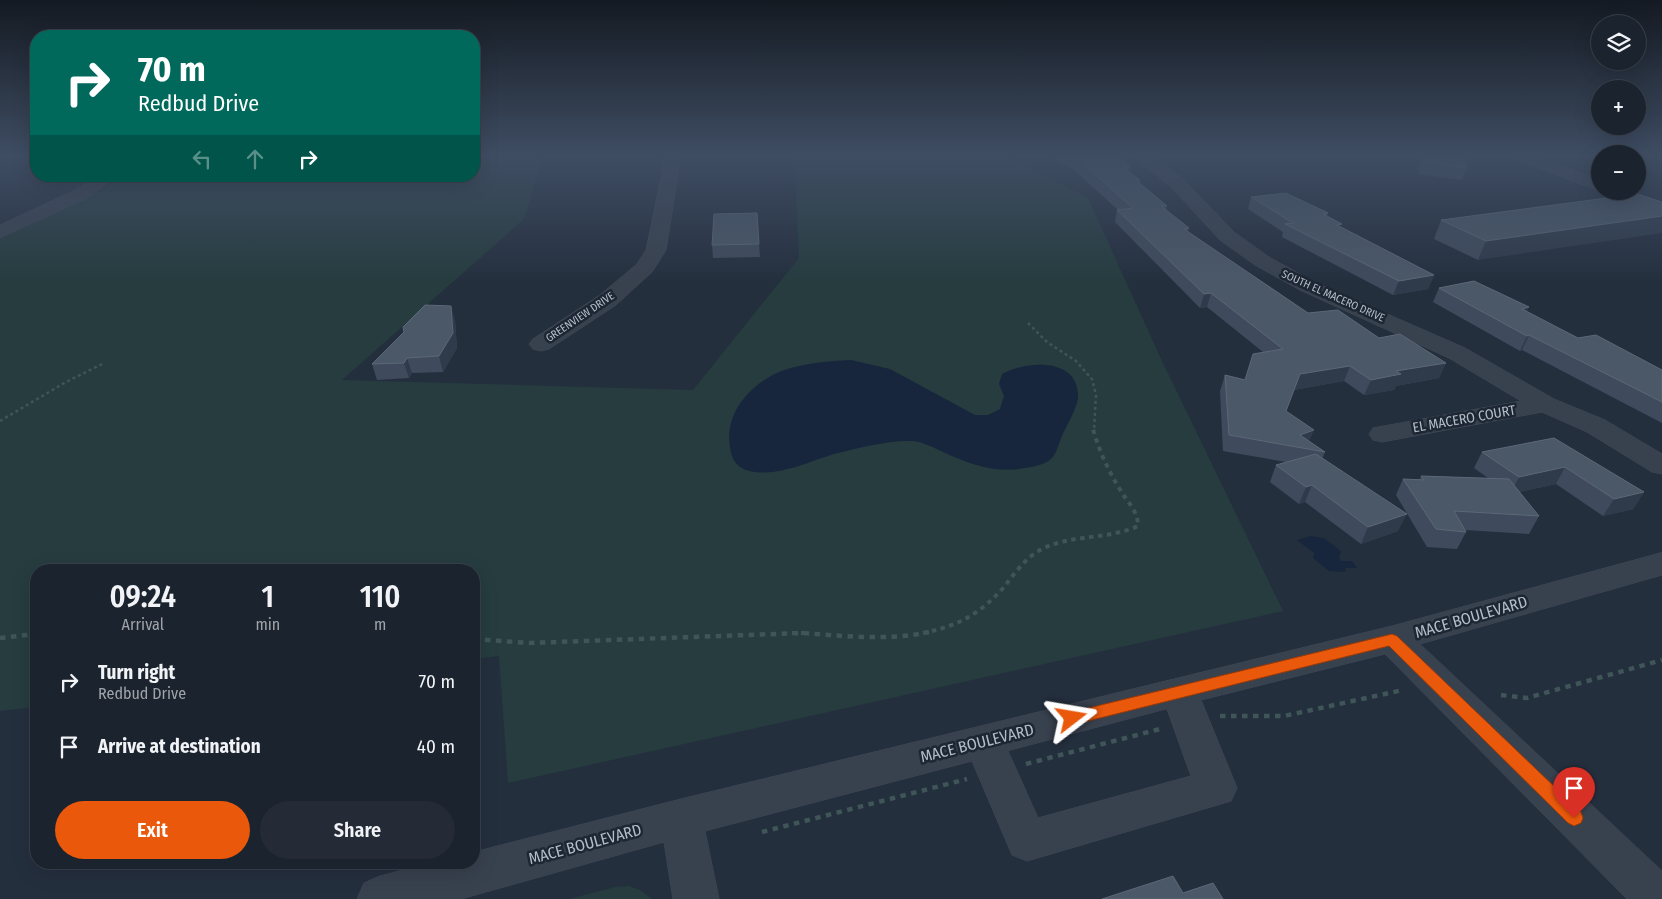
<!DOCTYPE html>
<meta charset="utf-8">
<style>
:root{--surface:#1b232e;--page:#242b36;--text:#f1f3f6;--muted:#a0a4aa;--line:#39404a;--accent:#ea580c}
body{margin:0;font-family:"Fira Sans Condensed",sans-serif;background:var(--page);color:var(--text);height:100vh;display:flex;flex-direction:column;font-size:19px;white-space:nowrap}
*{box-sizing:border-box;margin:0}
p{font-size:16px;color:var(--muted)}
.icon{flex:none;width:28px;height:28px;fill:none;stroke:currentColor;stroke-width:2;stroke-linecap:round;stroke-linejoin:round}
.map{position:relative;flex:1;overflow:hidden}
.drawer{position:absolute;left:30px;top:564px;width:450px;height:305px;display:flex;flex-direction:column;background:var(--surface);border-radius:20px;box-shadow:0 5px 20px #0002,0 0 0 1px var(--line)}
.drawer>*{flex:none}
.guide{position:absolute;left:30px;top:30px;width:450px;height:152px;border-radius:20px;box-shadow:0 5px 20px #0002,0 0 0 1px var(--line);background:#00695c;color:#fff;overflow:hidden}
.tools{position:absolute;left:1591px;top:15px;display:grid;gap:10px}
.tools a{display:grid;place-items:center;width:55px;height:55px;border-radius:50%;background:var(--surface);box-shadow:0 5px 20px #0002,0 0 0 1px var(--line);font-size:25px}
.pin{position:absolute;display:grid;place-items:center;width:42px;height:42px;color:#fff;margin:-51px -21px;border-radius:50% 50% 50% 0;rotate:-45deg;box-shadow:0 0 5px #0007}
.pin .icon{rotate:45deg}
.me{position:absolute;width:55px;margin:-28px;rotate:76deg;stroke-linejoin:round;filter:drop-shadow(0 0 4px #0008)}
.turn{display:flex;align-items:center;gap:18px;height:105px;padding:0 25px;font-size:22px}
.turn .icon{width:65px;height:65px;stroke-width:2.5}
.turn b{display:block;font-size:35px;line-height:42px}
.lanes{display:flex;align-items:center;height:48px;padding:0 25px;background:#0003;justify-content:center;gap:25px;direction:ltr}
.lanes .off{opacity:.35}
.eta{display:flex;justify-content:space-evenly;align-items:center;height:85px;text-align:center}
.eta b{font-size:30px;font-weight:600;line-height:35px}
.cta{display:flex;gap:10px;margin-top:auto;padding:10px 25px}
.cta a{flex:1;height:58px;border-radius:30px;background:var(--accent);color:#fff;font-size:20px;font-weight:600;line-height:58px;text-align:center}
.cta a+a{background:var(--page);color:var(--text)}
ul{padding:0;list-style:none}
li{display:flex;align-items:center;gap:15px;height:65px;padding:0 25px}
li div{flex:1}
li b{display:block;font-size:19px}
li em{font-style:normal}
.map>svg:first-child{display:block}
</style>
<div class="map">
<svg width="1662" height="899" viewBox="0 0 1662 899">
<rect width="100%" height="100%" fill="#242f3e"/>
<path fill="#263c3f" d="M474,157H542L524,219L342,380L693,390L799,258L795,171L792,157H1011L1088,198L1161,359L1283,611L508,783L499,656L474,659V570H36V707L0,711V239L74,204L126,176H474Z
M629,886L640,890L652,899H569L615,887Z"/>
<path fill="#17263c" d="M851,360L890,369L975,415H988L1000,409L1004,396L999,384L1002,374C1026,361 1077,357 1078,395C1079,405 1067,425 1063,434C1058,443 1058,453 1050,460C1043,465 1033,467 1025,468C996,474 970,464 945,453C935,448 923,442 913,441C889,440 857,448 834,454C807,462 775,479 746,470C736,467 731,457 730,447C724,412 752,382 784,370C806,363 829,361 851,360Z
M1311,536L1324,538L1341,551L1339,558L1341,561H1352L1357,568H1345L1346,572L1329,571L1313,558L1314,553L1297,540Z"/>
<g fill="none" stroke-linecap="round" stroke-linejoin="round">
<g stroke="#414a57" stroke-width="1">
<path id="minor" d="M662,157H678L679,168L666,250L652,272L616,305L549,349L541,351L533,349L529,344L533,339L600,295L637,264L646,250L663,168Z
M1135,157H1153L1183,179L1234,232L1269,257L1314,282L1465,348L1554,399L1605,420L1662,454V474L1652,472L1587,432L1542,412L1382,442L1373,440L1369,434L1373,428L1521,401L1449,358L1300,290L1255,265L1220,240L1171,187Z
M1513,157H1536L1600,180V191L1516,160Z
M98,176H118L85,199L0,238V225L73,191Z
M1606,191H1630L1662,203V214L1608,195Z
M1662,553V575L1420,644L1662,871V899H1627L1385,654L1201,700L1237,788L1231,801L1027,861L1012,855L972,761L705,831L719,899H673L664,842L461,899H357L364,883L380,876L434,862H474V852L681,799L1392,626ZM1167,709L1191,776L1038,818L1008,751Z"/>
</g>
<path stroke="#3f5557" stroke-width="2.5" stroke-dasharray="3 3" stroke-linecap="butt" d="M1028,323L1047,342L1076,361L1092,379L1096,395L1094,430
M0,421L66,382L102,364"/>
<path stroke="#3f5557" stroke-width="4" stroke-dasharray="4.5 4.5" stroke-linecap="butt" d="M792,633H807
M923,633C958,626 980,614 1004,587C1015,573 1026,557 1042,549C1072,534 1107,540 1138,526C1138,511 1128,503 1121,491C1109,472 1099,451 1093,429"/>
<path stroke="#3f5557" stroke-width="4.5" stroke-dasharray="5.5 5.5" stroke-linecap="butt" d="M0,638L36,634
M474,639L529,643L802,633C844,636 888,641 929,632
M1501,695L1527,698L1662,660
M1220,716H1284L1403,690
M1026,764L1160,729
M762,832L967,779"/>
<use href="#minor" fill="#38414e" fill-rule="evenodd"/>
</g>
<path fill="#3f4b5c" d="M1050,157H1118L1130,166L1129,171L1140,180V183L1167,206L1166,211L1189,228L1188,232L1308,313L1446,363L1439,378L1396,386L1394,390L1364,395L1344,381L1294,390L1286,412L1309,441L1325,452L1322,459L1398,531L1361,544L1305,502L1299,504L1270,482L1276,465L1286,462L1223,451L1220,391L1225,375L1245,380L1263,352L1207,307L1200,308L1115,222L1117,209L1074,170Z
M1421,157H1465L1467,168L1462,180L1418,174Z
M1637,194L1478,260L1434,239L1441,220Z
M1251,197L1328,213L1327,216L1341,227L1434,275L1428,289L1393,295L1282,237L1283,232L1248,209Z
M757,213L760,257L713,258L712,245Z
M1439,288L1527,312L1578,338L1662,370V423L1522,350L1520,351L1433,302Z
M455,320L457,348L443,372L412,373L409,378L377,380L372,364Z
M1554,438L1644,492L1633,509L1603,516L1556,484L1519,492L1539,516L1529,534L1465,530L1466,532L1457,549L1427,547L1396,495L1403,479H1420L1421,476L1488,478L1474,468L1482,452Z"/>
<path fill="#2f3b4b" d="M1662,216V233L1478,260L1486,241Z
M1434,275L1428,289L1393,295L1399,281Z
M1211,293L1207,307L1200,308L1204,294Z
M451,306L455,320L457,348L443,372L439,356Z
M1529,307L1522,322V309Z
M1529,335L1522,350L1520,351L1527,336Z
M407,358L412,373L409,378L404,363Z
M1446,363L1439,378L1396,386L1394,390L1364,395L1371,380L1396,371Z
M1350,366L1344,381L1294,390L1300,374Z
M1314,430L1307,446L1300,435Z
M1565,467L1556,484L1510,494L1519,477Z
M1312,485L1305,502L1299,504L1306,487Z
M1644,492L1633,509L1603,516L1614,499Z
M1407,514L1398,531L1361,544L1368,527Z"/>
<path fill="#4b5868" stroke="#5c6777" d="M1074,157H1118L1130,166L1123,167L1140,180H1136L1167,206H1161L1189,228L1184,229L1308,313L1338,310L1379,338L1400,334L1446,363L1396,371L1401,374L1371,380L1350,366L1300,374L1286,411L1314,430L1300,435L1325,452L1229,435L1225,375L1245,380L1253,354L1283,349L1211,293L1204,294L1117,210L1133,208L1076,158Z
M1423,157H1465L1467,168L1423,162Z
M1286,193L1328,213L1323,214L1342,224L1337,225L1434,275L1399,281L1285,224L1293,223L1251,197Z
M1637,194L1662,202V216L1486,241L1441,220Z
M757,213L759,244L712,245L714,214Z
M1474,281L1529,307L1522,309L1578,338L1596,335L1662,370V402L1529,335L1527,336L1439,288Z
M425,305L451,306L453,333L439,356L407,358L404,363L372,364L404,332L403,327Z
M1554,438L1644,492L1614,499L1565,467L1519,477L1482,452Z
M1316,454L1407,514L1368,527L1312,485L1306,487L1276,465Z
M1421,476L1509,479L1539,516L1454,511L1466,532L1436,529L1403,479L1424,480Z
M1173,876L1183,893L1213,883L1223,899H1102Z"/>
<linearGradient id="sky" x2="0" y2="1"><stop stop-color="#141a22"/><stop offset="0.55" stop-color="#3f4d63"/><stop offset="1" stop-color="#3f4d63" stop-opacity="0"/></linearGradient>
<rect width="1662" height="283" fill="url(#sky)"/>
<path fill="#ea580c" stroke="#983908" d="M1392,634L1397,636L1581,812L1583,818L1581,823L1574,826L1568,823L1389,646L1072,725L1067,723L1065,718L1067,714L1072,712Z"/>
<g text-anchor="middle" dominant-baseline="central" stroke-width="5" stroke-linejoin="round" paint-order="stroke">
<g font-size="11" fill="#b4bcc9" stroke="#1d2633">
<text transform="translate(1333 296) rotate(24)">SOUTH EL MACERO DRIVE</text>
<text transform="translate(580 317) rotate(-34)">GREENVIEW DRIVE</text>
</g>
<g font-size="14" fill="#b4bcc9" stroke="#1d2633">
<text transform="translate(1464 419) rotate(-10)">EL MACERO COURT</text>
</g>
<g font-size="16" fill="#b4bcc9" stroke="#1d2633">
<text transform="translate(1471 617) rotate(-16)">MACE BOULEVARD</text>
<text transform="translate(977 743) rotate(-14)">MACE BOULEVARD</text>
<text transform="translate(585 844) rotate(-15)">MACE BOULEVARD</text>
</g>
</g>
</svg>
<div class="tools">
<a><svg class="icon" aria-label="layers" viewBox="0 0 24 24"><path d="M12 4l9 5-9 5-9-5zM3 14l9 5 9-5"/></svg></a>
<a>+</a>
<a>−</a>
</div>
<div class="pin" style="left:1574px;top:818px;background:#d93025"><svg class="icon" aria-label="arrive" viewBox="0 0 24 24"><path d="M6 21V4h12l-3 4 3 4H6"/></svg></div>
<svg class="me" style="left:1072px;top:718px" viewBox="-20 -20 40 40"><path d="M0-17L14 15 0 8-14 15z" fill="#ea580c" stroke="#fff" stroke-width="4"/></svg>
<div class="guide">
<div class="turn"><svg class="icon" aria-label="right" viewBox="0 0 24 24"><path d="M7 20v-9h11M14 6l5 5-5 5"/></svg><div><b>70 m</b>Redbud Drive</div></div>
<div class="lanes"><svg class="icon off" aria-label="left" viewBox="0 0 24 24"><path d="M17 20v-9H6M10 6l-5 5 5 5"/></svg><svg class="icon off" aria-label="ahead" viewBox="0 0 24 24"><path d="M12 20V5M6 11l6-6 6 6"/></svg><svg class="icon" aria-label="right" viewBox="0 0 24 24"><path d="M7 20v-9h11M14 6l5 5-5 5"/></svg></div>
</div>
<section class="drawer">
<div class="eta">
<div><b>09:24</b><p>Arrival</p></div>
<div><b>1</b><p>min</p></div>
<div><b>110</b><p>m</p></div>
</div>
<ul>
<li><svg class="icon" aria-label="right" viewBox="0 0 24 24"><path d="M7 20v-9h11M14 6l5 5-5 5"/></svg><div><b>Turn right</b><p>Redbud Drive</p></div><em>70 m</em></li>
<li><svg class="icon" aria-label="arrive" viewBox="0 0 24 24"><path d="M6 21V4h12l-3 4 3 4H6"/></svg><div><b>Arrive at destination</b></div><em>40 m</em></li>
</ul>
<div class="cta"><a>Exit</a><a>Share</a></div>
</section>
</div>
